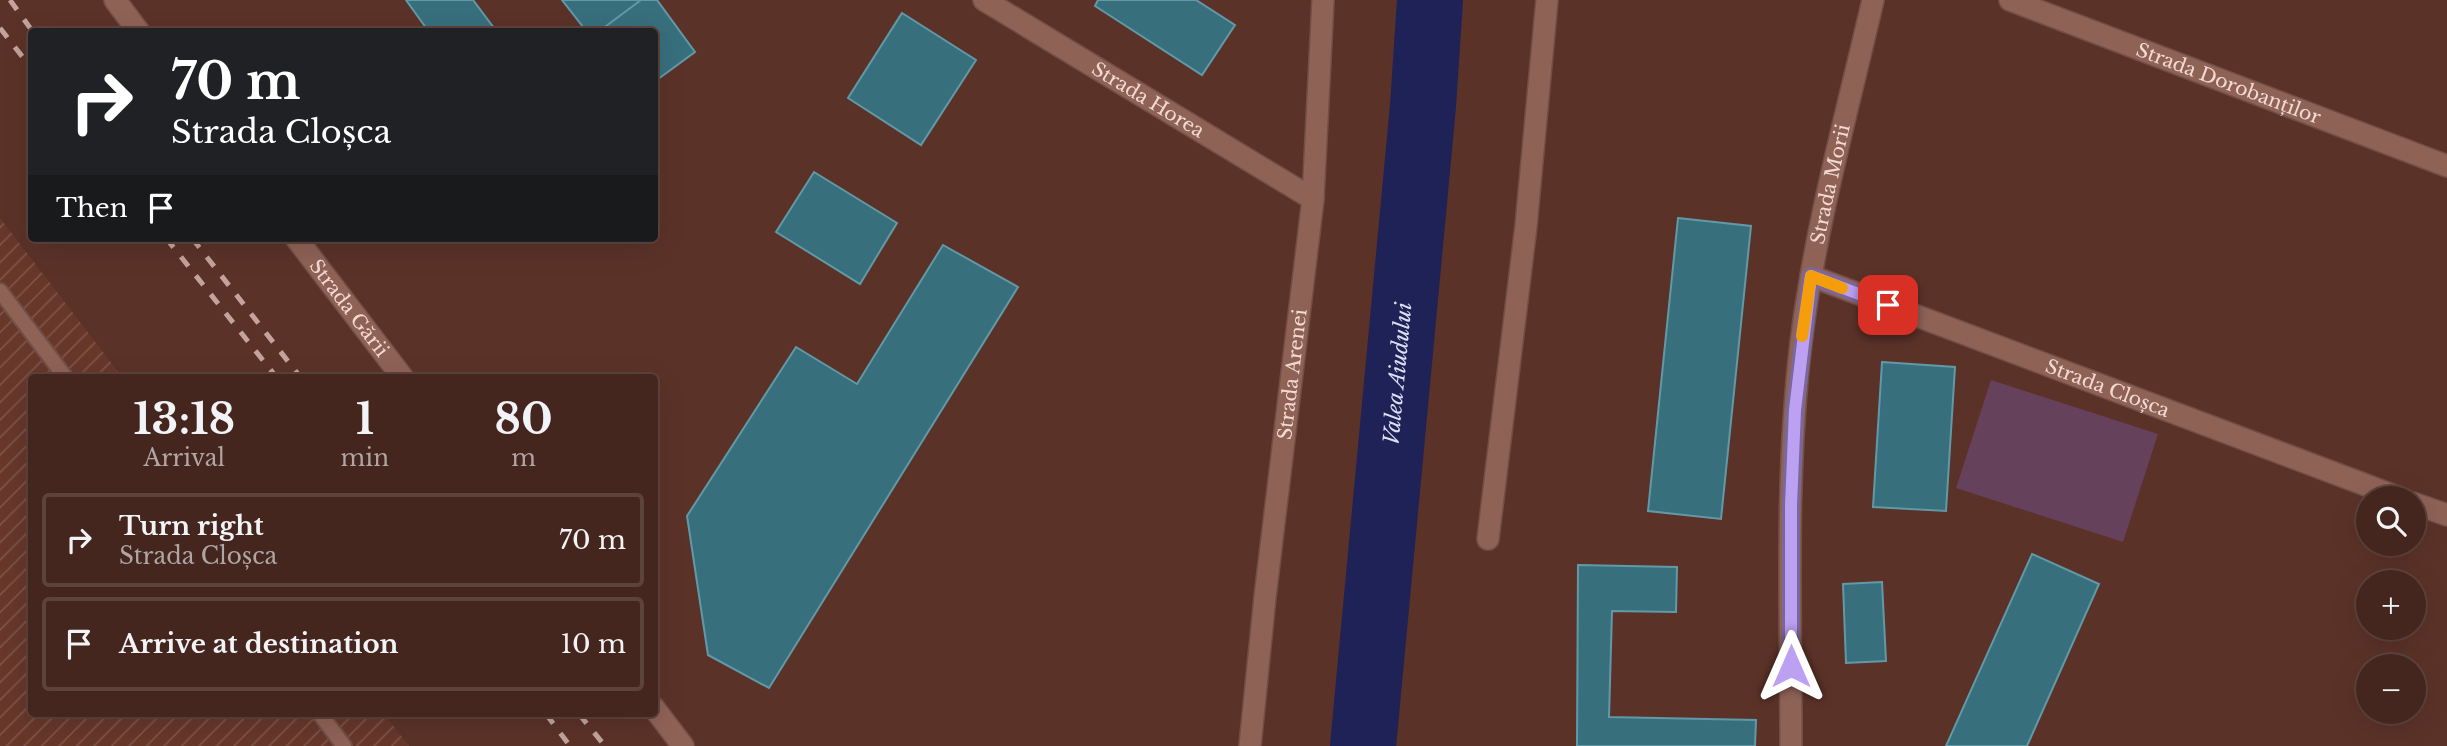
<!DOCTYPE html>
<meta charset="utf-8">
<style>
:root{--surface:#44261e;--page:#4e322b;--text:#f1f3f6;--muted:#afa5a4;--line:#5c433c}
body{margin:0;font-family:"Libre Baskerville",serif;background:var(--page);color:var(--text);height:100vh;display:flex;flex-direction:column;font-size:26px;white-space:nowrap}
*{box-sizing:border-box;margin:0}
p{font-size:23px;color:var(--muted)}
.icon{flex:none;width:38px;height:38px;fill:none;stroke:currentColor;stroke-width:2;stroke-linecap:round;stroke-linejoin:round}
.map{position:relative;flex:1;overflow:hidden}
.panel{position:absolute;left:28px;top:374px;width:630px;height:343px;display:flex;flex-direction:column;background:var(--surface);border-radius:7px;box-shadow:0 7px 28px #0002,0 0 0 2px var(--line)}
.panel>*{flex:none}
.banner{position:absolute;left:28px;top:28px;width:630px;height:214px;border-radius:7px;box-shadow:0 7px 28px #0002,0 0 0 2px var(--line);background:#202124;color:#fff;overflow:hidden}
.tools{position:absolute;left:2356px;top:486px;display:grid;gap:14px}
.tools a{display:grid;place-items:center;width:70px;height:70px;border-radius:50%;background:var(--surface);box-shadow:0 7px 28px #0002,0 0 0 2px var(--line);font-size:35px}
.pin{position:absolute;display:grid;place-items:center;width:60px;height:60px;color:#fff;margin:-30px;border-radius:14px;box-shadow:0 4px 10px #0006}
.me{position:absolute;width:77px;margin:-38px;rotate:0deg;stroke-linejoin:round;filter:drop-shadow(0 0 5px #0008)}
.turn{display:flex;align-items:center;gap:24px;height:147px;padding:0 28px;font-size:32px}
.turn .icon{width:91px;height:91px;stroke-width:2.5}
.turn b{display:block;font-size:49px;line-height:60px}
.then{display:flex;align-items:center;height:66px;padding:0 28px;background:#0003;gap:14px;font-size:26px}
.eta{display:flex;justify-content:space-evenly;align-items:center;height:119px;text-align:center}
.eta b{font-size:42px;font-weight:700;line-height:49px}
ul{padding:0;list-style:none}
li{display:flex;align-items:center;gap:21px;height:94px;margin:0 14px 10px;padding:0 14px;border:4px solid var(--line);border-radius:7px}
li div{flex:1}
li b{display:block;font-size:26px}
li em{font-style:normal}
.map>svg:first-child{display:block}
</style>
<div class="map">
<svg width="2447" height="746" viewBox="0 0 2447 746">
<defs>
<pattern id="industrial-furrows" width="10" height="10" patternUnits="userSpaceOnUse" patternTransform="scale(1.75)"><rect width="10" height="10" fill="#67372a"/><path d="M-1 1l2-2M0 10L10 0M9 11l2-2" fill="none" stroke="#7d5348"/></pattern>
</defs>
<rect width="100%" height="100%" fill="#5b3228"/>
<path fill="url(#industrial-furrows)" d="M0,218L123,378H32V714H384L409,746H0Z"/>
<path fill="#65415c" d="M1991,380L2158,434L2123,542L1956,488Z"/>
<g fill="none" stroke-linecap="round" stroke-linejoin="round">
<path stroke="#1f2257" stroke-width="66" id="s1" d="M1363,746L1423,106L1430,0"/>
</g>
<path fill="#386f7d" stroke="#6199a7" stroke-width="2" d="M406,0H473L497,32H429Z
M562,0H641L598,32H587Z
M641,0H657L695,52L654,82V32H598Z
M1098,0H1196L1235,25L1202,75L1095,6Z
M902,13L976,60L921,145L848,98Z
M814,172L897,223L860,284L776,232Z
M1678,218L1751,226L1721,519L1648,511Z
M943,245L1018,287L769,688L708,655L687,516L796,347L857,384Z
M1882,362L1955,367L1946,511L1873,507Z
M2032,554L2099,584L2027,746H1946Z
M1578,565L1677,567L1676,612L1612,611L1609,717L1756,720L1755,746H1577Z
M1882,582L1886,661L1846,663L1843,584Z"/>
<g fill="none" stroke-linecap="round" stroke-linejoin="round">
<g stroke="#714f46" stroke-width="18">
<path id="service" d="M0,291L66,378
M320,714L344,746"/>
</g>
<g stroke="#714f46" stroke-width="24">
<g id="pedestrian">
<path d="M115,0L139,32"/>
<path id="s2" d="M296,238L403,378"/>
<path d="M654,708L683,746"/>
</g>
</g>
<g stroke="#714f46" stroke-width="24">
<g id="minor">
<path id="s3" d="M984,0L1313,199"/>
<path id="s4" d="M2010,0L2447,166"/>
<path id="s5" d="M1811,276L2403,499"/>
<path d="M2413,503L2447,515"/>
<path d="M1488,539L1526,226L1547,0"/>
<path id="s6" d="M1250,746L1265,597L1313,199L1323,0"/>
<path id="s7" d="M1791,746C1791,612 1785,476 1801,343C1815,227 1847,113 1873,0"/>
</g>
</g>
<use href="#service" stroke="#8f6256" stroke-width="14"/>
<use href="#pedestrian" stroke="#8f6256" stroke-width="21"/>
<use href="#minor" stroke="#8f6256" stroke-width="21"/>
<path stroke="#c3a39b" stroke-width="5" stroke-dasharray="12 12" stroke-linecap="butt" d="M10,0L33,32
M0,28L32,69
M166,238L277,378
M192,238L301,378
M546,714L570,746
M579,714L605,746"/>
</g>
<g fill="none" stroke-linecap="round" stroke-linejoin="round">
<g stroke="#7a689d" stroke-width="18">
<path id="route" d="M1791,666V505L1795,410L1811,276L1888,305"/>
</g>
<use href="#route" stroke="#bca0f2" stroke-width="12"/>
<path stroke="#f59e0b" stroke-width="12" d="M1802,336L1811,276L1842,288"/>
</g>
<g text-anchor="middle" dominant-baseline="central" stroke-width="7" stroke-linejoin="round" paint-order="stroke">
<g font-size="19" fill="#f4d9d2" stroke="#33201b">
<text stroke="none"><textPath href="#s4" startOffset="234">Strada Dorobanților</textPath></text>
<text stroke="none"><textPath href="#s3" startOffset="192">Strada Horea</textPath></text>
<text stroke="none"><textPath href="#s7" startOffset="565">Strada Morii</textPath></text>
<text stroke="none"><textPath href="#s2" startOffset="88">Strada Gării</textPath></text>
<text stroke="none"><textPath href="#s6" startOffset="374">Strada Arenei</textPath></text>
<text stroke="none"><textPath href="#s5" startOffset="317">Strada Cloșca</textPath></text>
</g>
<g font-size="21" font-style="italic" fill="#dce0f2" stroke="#33201b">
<text stroke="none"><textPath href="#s1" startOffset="374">Valea Aiudului</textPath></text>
</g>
</g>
</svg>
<div class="tools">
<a><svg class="icon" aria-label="search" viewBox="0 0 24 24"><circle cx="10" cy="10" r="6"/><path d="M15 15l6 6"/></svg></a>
<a>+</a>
<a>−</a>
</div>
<div class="pin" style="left:1888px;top:305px;background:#d93025"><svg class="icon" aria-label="arrive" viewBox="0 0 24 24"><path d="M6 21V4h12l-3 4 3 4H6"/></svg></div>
<svg class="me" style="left:1791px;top:666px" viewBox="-20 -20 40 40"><path d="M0-17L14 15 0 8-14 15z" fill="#bca0f2" stroke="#fff" stroke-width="4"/></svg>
<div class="banner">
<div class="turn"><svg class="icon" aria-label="right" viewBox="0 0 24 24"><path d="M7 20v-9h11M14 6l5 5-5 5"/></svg><div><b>70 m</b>Strada Cloșca</div></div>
<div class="then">Then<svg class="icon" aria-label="arrive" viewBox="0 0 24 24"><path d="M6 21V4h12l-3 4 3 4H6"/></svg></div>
</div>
<section class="panel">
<div class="eta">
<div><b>13:18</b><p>Arrival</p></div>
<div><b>1</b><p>min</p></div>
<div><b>80</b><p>m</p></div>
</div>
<ul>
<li><svg class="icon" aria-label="right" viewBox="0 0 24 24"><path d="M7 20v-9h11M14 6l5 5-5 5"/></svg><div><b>Turn right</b><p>Strada Cloșca</p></div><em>70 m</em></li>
<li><svg class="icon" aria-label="arrive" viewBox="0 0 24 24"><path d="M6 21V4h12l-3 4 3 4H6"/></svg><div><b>Arrive at destination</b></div><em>10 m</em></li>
</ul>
</section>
</div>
